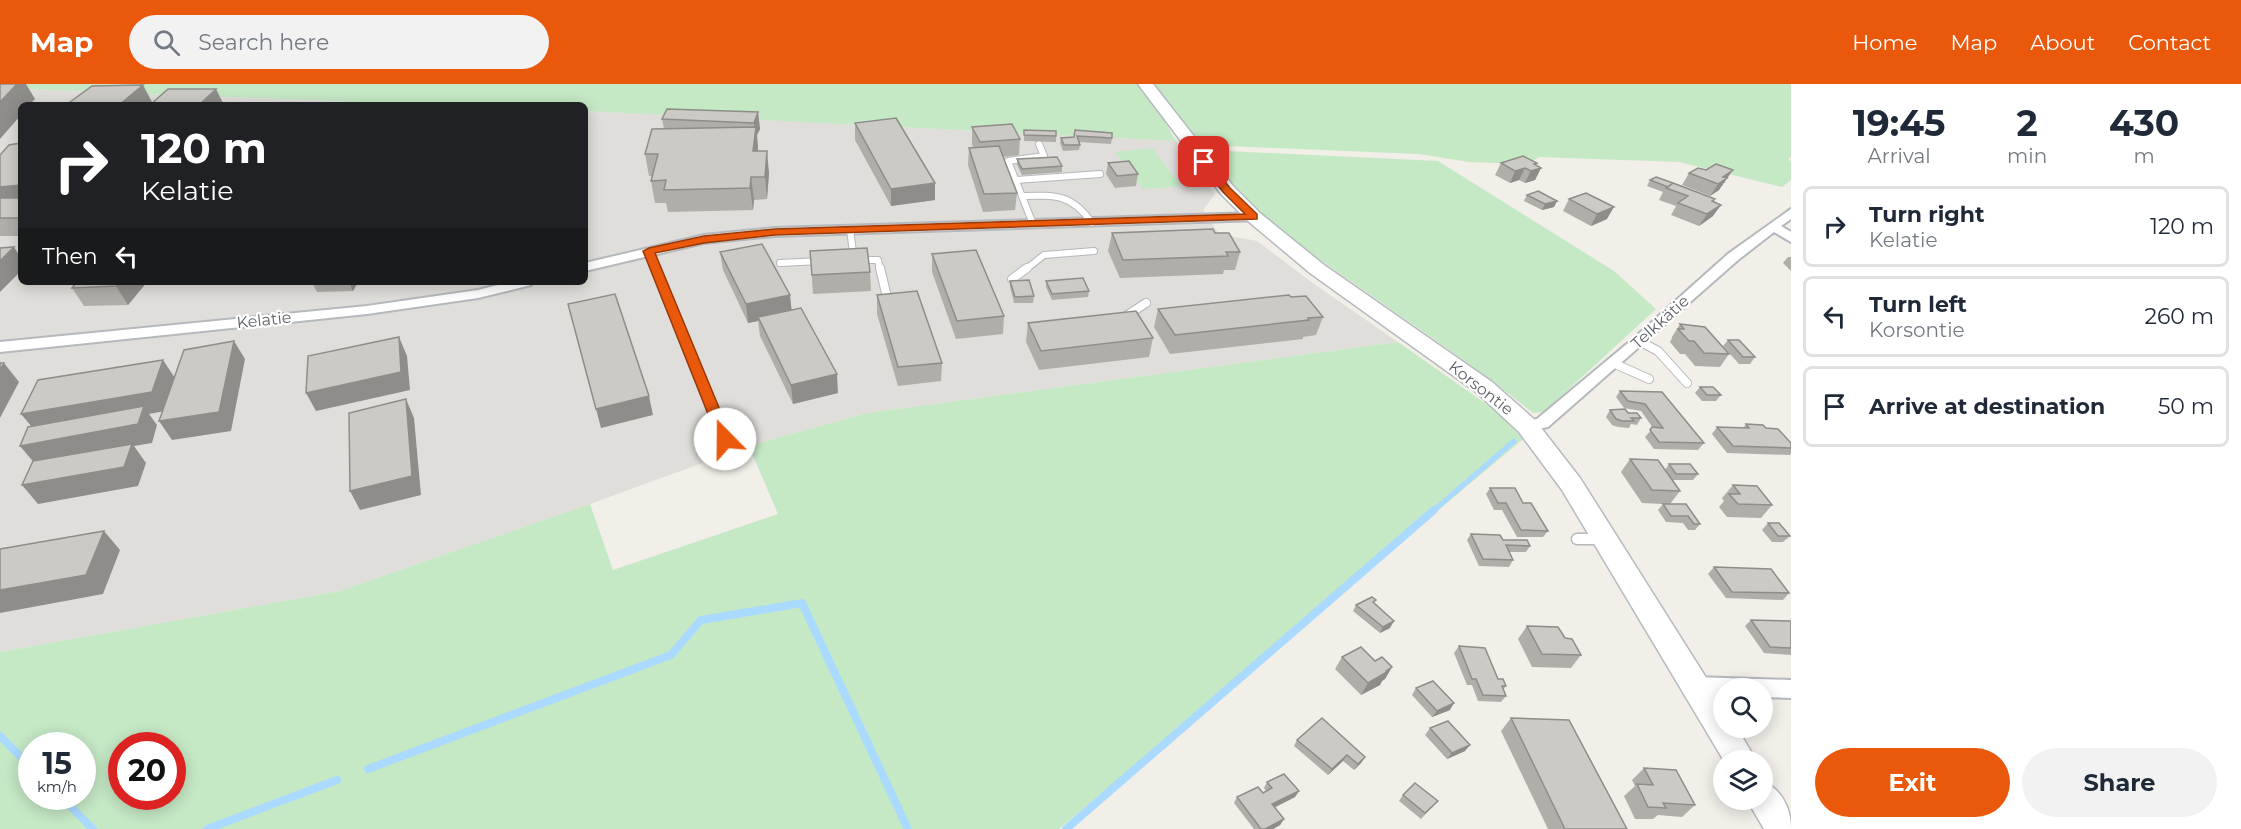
<!DOCTYPE html>
<meta charset="utf-8">
<style>
:root{--surface:#fff;--page:#f2f2f3;--text:#1f2937;--muted:#747a83;--line:#e0e1e3;--accent:#ea580c}
body{margin:0;font-family:Montserrat,sans-serif;background:var(--page);color:var(--text);height:100vh;display:flex;flex-direction:column;font-size:22px;white-space:nowrap}
*{box-sizing:border-box;margin:0}
p{font-size:20px;color:var(--muted)}
.icon{flex:none;width:33px;height:33px;fill:none;stroke:currentColor;stroke-width:2;stroke-linecap:round;stroke-linejoin:round}
.map{position:relative;flex:1;overflow:hidden}
.side{display:flex;flex-direction:column;background:var(--surface);width:450px}
.side>*{flex:none}
.top-card{position:absolute;left:18px;top:18px;width:570px;height:183px;border-radius:9px;box-shadow:0 3px 15px #0003;background:#202124;color:#fff;overflow:hidden}
.controls{position:absolute;left:1713px;top:594px;display:grid;gap:12px}
.controls a{display:grid;place-items:center;width:60px;height:60px;border-radius:50%;background:var(--surface);box-shadow:0 3px 15px #0003;font-size:30px}
.speed{position:absolute;left:18px;top:648px;display:flex;gap:12px;font-size:30px;font-weight:700;text-align:center}
.speed>*{display:grid;place-content:center;width:78px;height:78px;border-radius:50%;background:var(--surface);box-shadow:0 3px 15px #0003;line-height:1}
.speed small{font-size:15px;font-weight:400}
.speed .limit{border:9px solid #d22;background:#fff;color:#111}
.pin{position:absolute;display:grid;place-items:center;width:51px;height:51px;color:#fff;margin:-26px;border-radius:12px;box-shadow:0 3px 9px #0006}
.me{position:absolute;width:66px;margin:-33px;rotate:338deg;stroke-linejoin:round;filter:drop-shadow(0 0 4px #0008)}
.turn{display:flex;align-items:center;gap:21px;height:126px;padding:0 24px;font-size:27px}
.turn .icon{width:78px;height:78px;stroke-width:2.5}
.turn b{display:block;font-size:42px;line-height:51px}
.then{display:flex;align-items:center;height:57px;padding:0 24px;background:#0003;gap:12px;font-size:22px}
.eta{display:flex;justify-content:space-evenly;align-items:center;height:102px;text-align:center}
.eta b{font-size:36px;font-weight:700;line-height:42px}
.primary-button{display:flex;gap:12px;margin-top:auto;padding:12px 24px}
.primary-button a{flex:1;height:69px;border-radius:36px;background:var(--accent);color:#fff;font-size:24px;font-weight:700;line-height:69px;text-align:center}
.primary-button a+a{background:var(--page);color:var(--text)}
ul{padding:0;list-style:none}
li{display:flex;align-items:center;gap:18px;height:81px;margin:0 12px 9px;padding:0 12px;border:3px solid var(--line);border-radius:9px}
li div{flex:1}
li b{display:block;font-size:22px}
li em{font-style:normal}
header{display:flex;align-items:center;gap:36px;box-sizing:border-box;height:84px;padding:0 30px;background:var(--accent);color:#fff}
header strong{font-size:28px}
nav{display:flex;gap:33px;margin-inline-start:auto;font-size:21px}
.search{width:420px;height:54px;background:var(--page);display:flex;align-items:center;gap:15px;box-sizing:border-box;padding:0 21px;border-radius:33px;color:var(--muted);font-size:22px}
main{display:flex;flex:1;min-height:0}
.map>svg:first-child{display:block}
</style>
<header>
<strong>Map</strong>
<div class="search"><svg class="icon" aria-label="search" viewBox="0 0 24 24"><circle cx="10" cy="10" r="6"/><path d="M15 15l6 6"/></svg>Search here</div>
<nav><a>Home</a><a>Map</a><a>About</a><a>Contact</a></nav>
</header>
<main>
<div class="map">
<svg width="1791" height="745" viewBox="0 0 1791 745">
<rect width="100%" height="100%" fill="#f1efe8"/>
<path fill="#e0deda" d="M0,4L428,21H21V198H585V27L610,28L1176,57L1215,110L1203,126L1219,150L1257,157L1314,200L1398,258L867,329L749,362L590,420L340,507L0,568Z"/>
<path fill="#c5e8c5" fill-rule="evenodd" d="M0,0H1136L1157,25L1176,57L585,27V21H428L0,4Z
M1153,0H1791V73L1788,75L1791,78V96L1782,103L1679,78L1539,73L1528,80L1469,78L1419,70L1201,61L1195,51Z
M1152,64L1181,102L1143,105L1115,68Z
M1227,67L1438,77L1614,187L1656,225L1544,328L1533,329C1478,284 1419,245 1362,205C1304,165 1248,128 1209,68Z
M1398,258L1496,327L1523,355L1059,745H0V568L340,507L590,420L613,486L778,430L749,362L867,329ZM32,662H82V712H32ZM122,662H172V712H122Z"/>
<g fill="none" stroke-linecap="round" stroke-linejoin="round">
<path stroke="#aadaff" stroke-width="5" d="M1432,428L1514,357"/>
<path stroke="#aadaff" stroke-width="8" d="M0,652L32,684
M368,685L671,571L701,536L802,519L908,745
M60,712L93,745
M207,745L337,696
M1066,745L1434,426"/>
<g stroke="#b5b8bc" stroke-width="8">
<path id="service-far2" d="M1016,96L1100,90
M1022,112C1055,111 1072,110 1092,139
M1033,140L1008,77L1044,72L1039,60
M850,146L854,175
M649,167L657,186
M858,176H878L880,186
M780,179L821,177
M1025,186L1044,171L1094,167"/>
</g>
<g stroke="#b5b8bc" stroke-width="10">
<path id="service-far1" d="M656,184L725,355
M880,184L886,209
M1012,195L1027,184
M1126,232L1146,219
M1639,257L1658,267L1687,299
M1613,279L1649,295"/>
</g>
<g stroke="#b5b8bc" stroke-width="13">
<path id="service" d="M1577,455H1602"/>
</g>
<g stroke="#b5b8bc" stroke-width="4">
<path id="minor" d="M1791,125V135L1781,142L1791,148V158L1774,148L1738,176L1548,343L1527,347L1521,346L1519,342L1521,338L1537,335L1634,254L1728,170Z
M1254,129L1260,133L1258,136L775,152L704,159L585,187V179L704,151L775,144Z
M510,198H533L531,201L478,214L367,230L0,268V258L367,222L478,206Z
M1694,593L1791,596V614L1762,613V604H1724V612L1694,611L1687,608L1684,602L1687,596Z"/>
</g>
<g stroke="#b6babf" stroke-width="3">
<path id="secondary" d="M1138,0H1153L1233,102L1260,129L1324,181L1492,298L1535,336L1580,394L1724,622V644H1737L1756,676L1724,677L1562,406L1519,348L1476,308L1310,189L1248,137L1221,110Z
M1762,697C1782,705 1791,725 1791,745H1764L1747,716H1762Z"/>
</g>
<use href="#service-far2" stroke="#fff" stroke-width="6"/>
<use href="#service-far1" stroke="#fff" stroke-width="8"/>
<use href="#service" stroke="#fff" stroke-width="10"/>
<use href="#minor" fill="#fff" fill-rule="evenodd"/>
<use href="#secondary" fill="#fff" fill-rule="evenodd"/>
</g>
<path fill="#afaea9" d="M758,28L760,45L757,51L758,67L769,89L767,115L754,116L753,126L668,128L666,119H655L651,97L652,92H649L645,70L664,45L662,35Z
M855,39L935,116L891,122L855,56Z
M972,43L1020,55L1019,71L1003,73L1017,109L1015,126L983,128L968,81L969,64L973,63L972,60Z
M1024,46L1056,52V58L1024,57Z
M1075,46L1112,54L1111,60L1079,58L1080,61L1079,66L1063,67L1060,59L1061,54L1074,53Z
M21,59V152H0V71Z
M1017,75L1062,82V88L1022,91L1017,81Z
M1108,79L1138,90L1136,102L1115,104L1106,90Z
M1501,79L1536,82L1541,84L1535,96L1525,99L1519,96L1510,99L1495,91Z
M1689,89L1726,98L1723,99L1719,106L1710,112L1682,101Z
M1650,96L1715,115L1714,118L1713,132L1699,142L1671,131L1676,122L1659,116L1663,108L1647,102Z
M1586,109L1607,135L1591,142L1563,127L1569,115Z
M1527,111L1557,117L1554,123L1542,126L1524,117Z
M1112,149H1215L1240,168L1235,186H1224L1223,190L1120,194L1108,167Z
M810,167L870,188L871,207L813,210Z
M720,168L791,226L838,309L793,320L760,252L758,237L748,239L723,186Z
M932,170L1004,232L1003,250L956,255L932,188Z
M1788,173H1791V187L1783,179Z
M1010,197L1034,212L1033,219H1014L1010,203Z
M1046,197L1089,207L1088,213L1052,216L1046,203Z
M147,198L128,221L84,222L72,204Z
M174,198H201L174,199Z
M312,198H358L353,207L317,208Z
M877,211L942,279L941,297L898,302L877,230Z
M1291,213L1323,233L1316,251L1303,253V255L1170,270L1154,243L1158,225Z
M1028,239L1153,254L1149,273L1039,286L1026,258Z
M1680,240L1729,270L1720,283L1695,282L1685,270H1680L1670,258L1672,254V253Z
M1728,256L1755,273L1750,280H1739L1723,262Z
M1700,303L1721,311L1716,317H1702L1695,309Z
M1620,307L1662,308L1704,359L1698,366L1654,365L1645,353L1653,344L1641,327L1624,324L1616,313Z
M1610,326L1628,329L1641,334L1637,341L1631,340L1629,344L1618,343L1612,341L1606,333Z
M1746,340L1766,344L1791,359V369L1790,371L1727,369L1712,350L1717,343L1743,344Z
M1630,375L1665,386L1669,380L1698,390L1693,396H1673L1680,407L1670,420H1686L1700,440L1695,446H1688L1683,439L1666,438L1658,426L1663,420L1642,419L1621,388Z
M1733,401L1772,421L1761,434L1727,433L1719,423L1724,417L1722,414Z
M1490,404L1548,447L1543,453H1517L1502,426H1494L1486,410Z
M1768,439L1790,452L1783,458H1772L1762,446Z
M1471,450L1503,456L1530,462L1526,468H1509L1513,476L1509,483L1479,482L1467,456Z
M1714,483L1789,509L1783,516L1726,514L1708,490Z
M1376,516L1374,519L1390,544L1380,549L1353,527L1356,521Z
M1751,536L1791,537V571L1764,569L1745,542Z
M1527,542L1565,554L1581,571L1571,584L1532,583L1518,555Z
M1459,562L1506,602L1503,606L1506,612L1501,618L1478,617L1472,601H1467L1454,569Z
M1342,573L1375,577L1392,583L1385,595L1382,597L1380,601L1361,611L1335,585Z
M1416,604L1450,626L1432,633L1412,611Z
M1511,634L1627,745H1548L1501,647Z
M1430,644L1465,667L1447,675L1425,651Z
M1297,656L1365,673L1361,679L1354,686L1343,677L1328,691L1294,662Z
M1644,684L1695,721L1682,733L1658,731L1653,735H1635L1624,712L1635,702L1632,696Z
M1267,698L1299,707L1295,713L1274,724L1284,735L1280,741L1273,745H1254L1234,719L1237,713L1263,709L1266,707L1264,704Z
M1403,711L1438,717L1421,735L1399,717Z"/>
<path fill="#8f8d8a" d="M15,0H26L35,15L29,21H21V31L0,55V18Z
M143,1L152,18L148,21H119Z
M216,5L224,21H199Z
M758,28L760,45L757,51L758,64L755,89L753,67L755,51L754,39Z
M767,67L769,89L767,115L765,93Z
M1537,79L1534,86L1541,84L1535,96L1525,99L1534,80Z
M1525,84L1519,96L1510,99L1515,87Z
M1733,86L1719,106L1710,112L1723,93Z
M751,93L754,116L753,126L750,104Z
M935,99V116L891,122V105Z
M21,101V119L0,121V103Z
M1557,117L1554,123L1542,126L1545,120Z
M1721,121L1713,132L1699,142L1707,130Z
M1614,123L1607,135L1591,142L1597,130Z
M14,163L21,174V187L0,208V177Z
M120,198H147L128,221L116,202Z
M349,198H358L353,207Z
M790,211L792,229L758,233V237L748,239L746,220Z
M399,253L407,272L410,306L316,327L306,309Z
M234,257L245,275L231,347L172,356L159,337Z
M163,276L175,294L165,327L149,330L157,341L152,359L134,362L146,379L138,402L38,420L22,401L36,381L20,362L37,349L21,330Z
M4,279L19,298L0,334V286Z
M837,290L838,309L793,320L791,301Z
M649,312L653,331L601,344L596,325Z
M406,315L414,334L421,411L360,426L350,407Z
M104,447L120,466L103,510L0,529V506Z
M1394,537L1390,544L1380,549L1383,543Z
M1392,583L1385,595L1382,597L1380,601L1361,611L1368,599Z
M1454,619L1450,626L1432,633L1437,627Z
M1470,661L1465,667L1447,675L1452,669Z
M1347,671L1343,677L1328,691L1332,685Z
M1365,673L1361,679L1354,686L1358,680Z
M1299,707L1295,713L1269,726L1272,720Z
M1284,735L1280,741L1273,745H1265Z"/>
<path fill="#cccac5" stroke="#8f8d8a" stroke-width="1.5" d="M0,0H17L0,18Z
M143,1L119,21H66L92,2Z
M168,5H216L199,21H150Z
M667,25L758,28L754,39L662,35Z
M896,34L935,99L891,105L855,39Z
M1012,40L1020,55L980,58L972,43Z
M756,43L753,67H767L765,93H751L750,104L664,106L666,96L651,97L658,70H645L652,45Z
M1024,46L1056,47V52L1024,51Z
M1075,46L1112,49V54L1077,52L1080,61H1064L1061,54L1074,53Z
M21,59V101L0,103V71L9,61Z
M999,62L1017,109L984,110L969,64Z
M1523,72L1537,79L1534,80L1541,84L1531,87L1525,84L1515,87L1501,79Z
M1057,73L1062,82L1022,85L1017,75Z
M1129,77L1138,90L1117,92L1108,79Z
M1716,80L1733,86L1723,93L1727,94L1718,100L1689,89L1698,84L1706,86Z
M1656,93L1673,99L1668,103L1650,96Z
M1673,99L1715,115L1712,117L1721,121L1707,130L1678,119L1688,112L1666,104Z
M1538,107L1557,117L1545,120L1527,111Z
M1586,109L1614,123L1597,130L1569,115Z
M0,114H21V133L20,134H0Z
M1213,145L1215,149H1229L1240,168H1226L1228,172L1123,176L1112,149Z
M762,160L790,211L746,220L720,168Z
M14,163L0,177V164Z
M867,164L870,188L812,191L810,167Z
M976,166L1004,232L957,237L932,170Z
M1083,194L1089,207L1052,210L1046,197Z
M1029,196L1034,212L1015,213L1010,197Z
M77,198H120L116,202L72,204Z
M917,207L942,279L898,283L877,211Z
M615,210L649,312L596,325L568,220Z
M1289,211L1291,213L1306,212L1323,233L1308,234L1309,236L1175,251L1158,225Z
M801,224L837,290L791,301L758,233Z
M1136,227L1153,254L1041,267L1028,239Z
M1680,240L1705,243L1729,270L1704,269L1694,257H1689L1678,245H1684Z
M399,253L401,288L306,309L308,272Z
M1728,256H1739L1755,273H1743Z
M234,257L219,328L159,337L184,266Z
M163,276L152,308L21,330L38,296Z
M0,279H4L0,286Z
M1700,303H1713L1721,311H1707Z
M1620,307L1662,308L1704,359L1659,358L1650,346L1652,343L1663,344L1645,320L1628,317Z
M406,315L412,392L350,407L349,329Z
M144,322L138,340L20,362L28,343Z
M1625,325L1628,329H1637L1641,334H1631L1634,337H1622L1616,335L1610,326Z
M1746,340L1763,341L1766,344L1778,345L1791,359V364L1733,362L1717,343L1749,344Z
M132,360L124,383L22,401L33,377Z
M1630,375L1658,376L1680,407L1652,406Z
M1669,380H1690L1698,390H1676Z
M1733,401L1757,402L1772,421L1738,420L1729,410H1740Z
M1490,404H1515L1523,419H1531L1548,447L1521,446L1506,419H1498Z
M1663,420H1686L1700,440H1694L1688,432H1671Z
M1768,439H1779L1790,452H1778Z
M104,447L86,491L0,506V465Z
M1471,450L1500,451L1503,456H1527L1530,462L1506,461L1513,476L1483,475Z
M1714,483L1771,485L1789,509L1732,508Z
M1372,513L1376,516L1373,518L1394,537L1383,543L1356,521Z
M1751,536L1791,537V564L1770,563Z
M1527,542L1558,543L1565,554L1572,555L1581,571L1542,570Z
M1459,562L1485,564L1498,595H1503L1506,602H1502L1506,612L1483,611L1476,595H1472Z
M1361,563L1375,577L1382,573L1392,583L1386,587L1387,588L1368,599L1342,573Z
M1433,597L1454,619L1437,627L1416,604Z
M1322,634L1365,673L1358,680L1347,671L1332,685L1297,656Z
M1511,634L1569,636L1627,745H1565Z
M1448,637L1470,661L1452,669L1430,644Z
M1644,684L1676,686L1695,721L1663,719L1666,724L1648,723L1637,700L1653,701Z
M1284,690L1299,707L1272,720L1284,735L1265,745H1261L1237,713L1258,703L1263,709L1272,704L1267,698Z
M1415,699L1438,717L1425,729L1403,711Z"/>
<path fill="#ea580c" stroke="#983908" stroke-width="1.5" d="M1204,75L1208,76L1230,104L1257,130V135L775,151L704,159L655,169L732,355L725,360L718,355L643,167L649,164L704,152L775,145L1245,130L1223,108L1201,80L1200,78Z"/>
<g text-anchor="middle" dominant-baseline="central" stroke-width="4.5" stroke-linejoin="round" paint-order="stroke">
<g font-size="16" fill="#5f6368" stroke="#fff">
<text transform="translate(264 236) rotate(-6)">Kelatie</text>
<text transform="translate(1660 238) rotate(-42)">Telkkätie</text>
<text transform="translate(1481 304) rotate(38)">Korsontie</text>
</g>
</g>
</svg>
<div class="controls">
<a><svg class="icon" aria-label="search" viewBox="0 0 24 24"><circle cx="10" cy="10" r="6"/><path d="M15 15l6 6"/></svg></a>
<a><svg class="icon" aria-label="layers" viewBox="0 0 24 24"><path d="M12 4l9 5-9 5-9-5zM3 14l9 5 9-5"/></svg></a>
</div>
<div class="speed"><div>15<small>km/h</small></div><div class="limit">20</div></div>
<div class="pin" style="left:1204px;top:78px;background:#d93025"><svg class="icon" aria-label="arrive" viewBox="0 0 24 24"><path d="M6 21V4h12l-3 4 3 4H6"/></svg></div>
<svg class="me" style="left:725px;top:355px" viewBox="-20 -20 40 40"><circle r="19" fill="#fff"/><path d="M0-13L10 11 0 6-10 11z" fill="#ea580c"/></svg>
<div class="top-card">
<div class="turn"><svg class="icon" aria-label="right" viewBox="0 0 24 24"><path d="M7 20v-9h11M14 6l5 5-5 5"/></svg><div><b>120 m</b>Kelatie</div></div>
<div class="then">Then<svg class="icon" aria-label="left" viewBox="0 0 24 24"><path d="M17 20v-9H6M10 6l-5 5 5 5"/></svg></div>
</div>
</div>
<section class="side">
<div class="eta">
<div><b>19:45</b><p>Arrival</p></div>
<div><b>2</b><p>min</p></div>
<div><b>430</b><p>m</p></div>
</div>
<ul>
<li><svg class="icon" aria-label="right" viewBox="0 0 24 24"><path d="M7 20v-9h11M14 6l5 5-5 5"/></svg><div><b>Turn right</b><p>Kelatie</p></div><em>120 m</em></li>
<li><svg class="icon" aria-label="left" viewBox="0 0 24 24"><path d="M17 20v-9H6M10 6l-5 5 5 5"/></svg><div><b>Turn left</b><p>Korsontie</p></div><em>260 m</em></li>
<li><svg class="icon" aria-label="arrive" viewBox="0 0 24 24"><path d="M6 21V4h12l-3 4 3 4H6"/></svg><div><b>Arrive at destination</b></div><em>50 m</em></li>
</ul>
<div class="primary-button"><a>Exit</a><a>Share</a></div>
</section>
</main>
